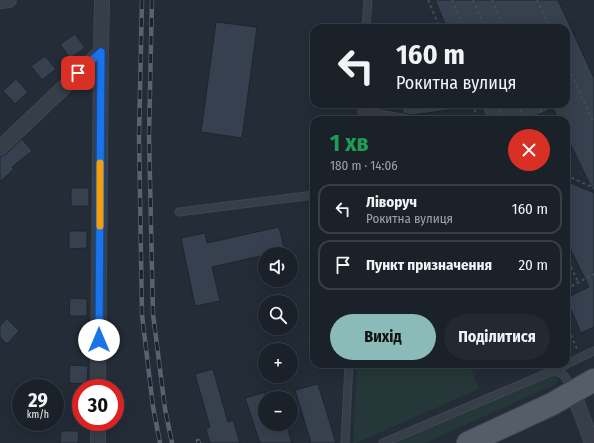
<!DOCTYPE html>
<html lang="uk">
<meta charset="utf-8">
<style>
:root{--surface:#1a2129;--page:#232931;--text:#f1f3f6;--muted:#9fa3a8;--line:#383e46;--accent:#8bbbb9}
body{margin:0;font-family:"Fira Sans Condensed",sans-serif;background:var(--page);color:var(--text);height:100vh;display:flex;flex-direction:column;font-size:15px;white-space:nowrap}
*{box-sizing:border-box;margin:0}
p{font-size:13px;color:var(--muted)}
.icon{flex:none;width:22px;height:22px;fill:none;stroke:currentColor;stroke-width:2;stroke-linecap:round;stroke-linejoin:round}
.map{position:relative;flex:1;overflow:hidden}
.details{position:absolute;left:310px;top:116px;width:260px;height:252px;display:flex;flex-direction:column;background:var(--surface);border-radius:12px;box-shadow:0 4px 16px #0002,0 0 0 1px var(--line)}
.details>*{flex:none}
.banner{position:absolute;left:310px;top:24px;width:260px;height:84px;border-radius:12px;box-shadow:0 4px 16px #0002,0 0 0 1px var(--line);background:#1a2129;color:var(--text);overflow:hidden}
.fabs{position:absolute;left:258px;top:247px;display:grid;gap:8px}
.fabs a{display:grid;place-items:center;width:40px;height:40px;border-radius:50%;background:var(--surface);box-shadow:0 4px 16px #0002,0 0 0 1px var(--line);font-size:20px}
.speed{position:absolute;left:12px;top:379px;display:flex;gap:8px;font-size:20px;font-weight:700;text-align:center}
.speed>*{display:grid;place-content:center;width:52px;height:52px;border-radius:50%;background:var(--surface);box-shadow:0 4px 16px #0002,0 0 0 1px var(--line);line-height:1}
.speed small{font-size:10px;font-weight:400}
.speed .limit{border:6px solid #d22;background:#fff;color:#111}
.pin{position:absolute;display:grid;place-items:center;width:34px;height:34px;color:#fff;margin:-17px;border-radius:8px;box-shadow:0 2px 6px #0006}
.me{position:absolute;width:44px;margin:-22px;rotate:0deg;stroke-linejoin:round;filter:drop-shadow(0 0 3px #0008)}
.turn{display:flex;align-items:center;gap:14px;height:84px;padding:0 20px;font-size:18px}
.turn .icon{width:52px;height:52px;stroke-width:2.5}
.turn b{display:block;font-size:28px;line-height:34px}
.round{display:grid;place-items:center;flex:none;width:42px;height:42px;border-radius:21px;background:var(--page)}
.head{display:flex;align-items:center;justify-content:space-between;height:68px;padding:0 20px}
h1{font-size:24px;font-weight:700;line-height:30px;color:#1e9e55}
.action{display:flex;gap:8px;margin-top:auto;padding:8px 20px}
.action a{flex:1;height:46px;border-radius:24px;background:var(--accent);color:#111;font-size:16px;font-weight:700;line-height:46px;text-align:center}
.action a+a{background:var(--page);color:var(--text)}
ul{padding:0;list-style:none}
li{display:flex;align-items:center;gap:12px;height:50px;margin:0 8px 6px;padding:0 12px;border:2px solid var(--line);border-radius:12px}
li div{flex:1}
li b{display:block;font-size:15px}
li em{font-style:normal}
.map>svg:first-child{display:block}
</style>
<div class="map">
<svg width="594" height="443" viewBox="0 0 594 443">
<rect width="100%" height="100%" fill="#232c37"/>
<path fill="#253738" d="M357,364H469L479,389L356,443H353Z
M550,376L557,378L558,381L556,384L425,443H393Z"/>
<path fill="#36404e" stroke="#1e252f" d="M435,0H558L594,78V193L566,135V120H559L553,108L527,120H487L480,104H566V28H447Z
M216,22L257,27L242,138L201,132Z
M75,34L85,48L70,58L60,44Z
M45,56L56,69L42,80L31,66Z
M16,79L28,92L15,104L3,91Z
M402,104H449V110L412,115L403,113Z
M22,139L32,151L12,167L14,169L0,182V157L6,154Z
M566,181L594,193V327L581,333L566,298L589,287L566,240Z
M71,188H89V206H71Z
M279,227L285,251L265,254V255L212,267L220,301L195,306L181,238L205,233L207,243Z
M69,231H87V248L69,249Z
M70,298L87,299V316H69Z
M7,319L19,331L7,344L0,337V326Z
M70,365L88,366L87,384L69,383Z
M213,369L228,422L233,420L240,443H210L206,429L210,427L195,374Z
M318,384L336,443H311L295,390Z
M265,392V424H286L292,443H260L245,398Z
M61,431H79L78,443H60Z"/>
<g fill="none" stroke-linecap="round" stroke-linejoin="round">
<g stroke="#404751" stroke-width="9">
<path id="service" d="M366,28L368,0
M362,111L413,120
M362,120V104
M179,212L314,195
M552,371L594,351
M345,443L349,364
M383,443L550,372C564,370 566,378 572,390"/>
</g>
<g stroke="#404751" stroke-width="16">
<path id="minor" d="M0,1L9,0
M0,148L101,52
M98,388L101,52L102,0
M573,392L591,440
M98,443V422"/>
</g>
<g stroke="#404751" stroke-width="24">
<path id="primary" d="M468,443L552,404L594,380"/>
</g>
<path stroke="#3e5051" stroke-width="2" stroke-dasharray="3 3" stroke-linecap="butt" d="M428,0L440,28
M452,0L464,28
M473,0L485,28
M492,0L504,28
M537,0L550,28
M566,63L594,123
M472,104L479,120
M497,104L504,120
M518,104L525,120
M538,104L545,120
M566,175L594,188
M566,256L578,282
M566,289L594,274
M566,324L577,349"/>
<use href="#service" stroke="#373e48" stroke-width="7"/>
<use href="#minor" stroke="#373e48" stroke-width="14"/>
<use href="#primary" stroke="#555d68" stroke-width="22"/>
<g stroke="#59626f" stroke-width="4.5">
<path id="rail" d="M142,0L139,136L142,315L153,407L160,443
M152,0L149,135L153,314L165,409L172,443
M198,441L199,443"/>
</g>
<use href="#rail" stroke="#1c232d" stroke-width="3" stroke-dasharray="9" stroke-linecap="butt"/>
</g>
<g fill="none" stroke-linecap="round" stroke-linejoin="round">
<g stroke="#114b97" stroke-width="10">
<path id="route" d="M78,73L101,52L99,340"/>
</g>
<use href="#route" stroke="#1a73e8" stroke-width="7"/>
<path stroke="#f59e0b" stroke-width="7" d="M100,226V163"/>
</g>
</svg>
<div class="fabs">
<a><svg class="icon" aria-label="sound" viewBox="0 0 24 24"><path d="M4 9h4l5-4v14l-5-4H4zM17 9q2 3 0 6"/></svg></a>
<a><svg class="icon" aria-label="search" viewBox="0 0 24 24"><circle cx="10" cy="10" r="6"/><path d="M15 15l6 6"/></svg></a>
<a>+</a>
<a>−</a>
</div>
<div class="speed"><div>29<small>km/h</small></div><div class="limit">30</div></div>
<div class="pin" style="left:78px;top:73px;background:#d93025"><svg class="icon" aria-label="arrive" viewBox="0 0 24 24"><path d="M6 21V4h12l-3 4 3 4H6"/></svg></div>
<svg class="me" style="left:99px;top:340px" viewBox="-20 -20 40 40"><circle r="19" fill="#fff"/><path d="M0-13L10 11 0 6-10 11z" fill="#1a73e8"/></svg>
<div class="banner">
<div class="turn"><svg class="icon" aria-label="left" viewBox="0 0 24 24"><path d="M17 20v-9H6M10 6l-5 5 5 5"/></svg><div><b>160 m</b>Рокитна вулиця</div></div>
</div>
<section class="details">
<div class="head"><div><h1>1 хв</h1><p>180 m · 14:06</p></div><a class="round" style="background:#d93025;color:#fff"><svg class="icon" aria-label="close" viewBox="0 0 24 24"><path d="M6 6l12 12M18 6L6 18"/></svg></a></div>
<ul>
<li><svg class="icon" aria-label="left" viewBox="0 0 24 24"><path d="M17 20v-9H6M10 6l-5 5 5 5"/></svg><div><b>Ліворуч</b><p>Рокитна вулиця</p></div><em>160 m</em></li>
<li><svg class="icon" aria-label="arrive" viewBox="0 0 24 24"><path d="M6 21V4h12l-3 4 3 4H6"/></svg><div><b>Пункт призначення</b></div><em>20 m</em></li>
</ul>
<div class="action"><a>Вихід</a><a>Поділитися</a></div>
</section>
</div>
